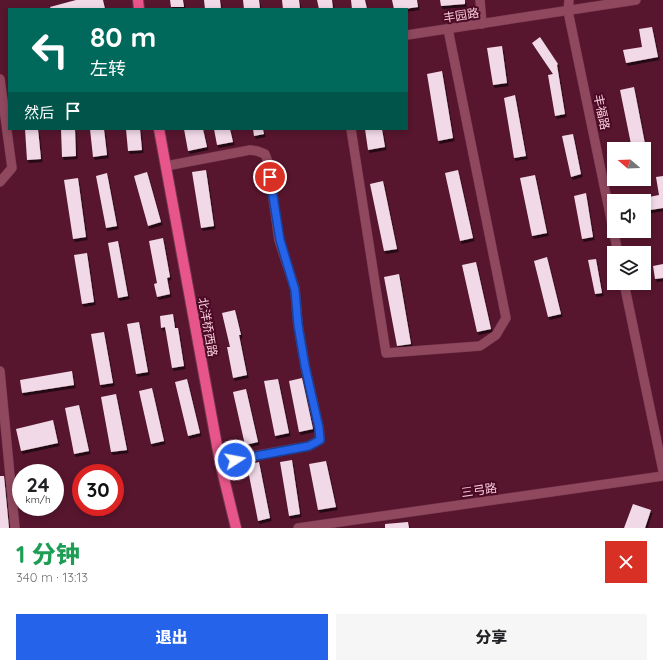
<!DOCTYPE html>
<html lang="zh">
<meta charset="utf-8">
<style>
:root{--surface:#fff;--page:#f6f6f6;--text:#202124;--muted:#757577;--accent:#2563eb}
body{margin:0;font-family:Quicksand,"Noto Sans SC",sans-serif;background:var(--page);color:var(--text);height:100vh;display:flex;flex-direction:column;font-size:15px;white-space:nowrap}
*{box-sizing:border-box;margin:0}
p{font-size:13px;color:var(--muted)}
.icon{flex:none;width:22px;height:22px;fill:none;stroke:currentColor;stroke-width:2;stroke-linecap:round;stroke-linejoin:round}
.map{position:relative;height:528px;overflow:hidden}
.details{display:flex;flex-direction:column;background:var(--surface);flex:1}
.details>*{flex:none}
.banner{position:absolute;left:8px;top:8px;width:400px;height:122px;border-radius:0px;box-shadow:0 2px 6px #0003;background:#00695c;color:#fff;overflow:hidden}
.needle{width:26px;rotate:289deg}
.tools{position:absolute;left:607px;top:142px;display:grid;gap:8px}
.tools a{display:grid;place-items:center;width:44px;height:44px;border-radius:0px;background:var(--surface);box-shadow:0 2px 6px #0003;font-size:20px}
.speed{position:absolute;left:12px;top:464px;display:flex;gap:8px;font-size:20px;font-weight:700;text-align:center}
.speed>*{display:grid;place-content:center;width:52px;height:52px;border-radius:50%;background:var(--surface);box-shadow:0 2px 6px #0003;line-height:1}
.speed small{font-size:10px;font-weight:400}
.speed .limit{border:6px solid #d22;background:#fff;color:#111}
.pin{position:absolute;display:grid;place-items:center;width:34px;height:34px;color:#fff;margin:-17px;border:2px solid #fff;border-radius:50%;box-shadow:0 1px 4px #0007}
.me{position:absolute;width:44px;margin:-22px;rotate:79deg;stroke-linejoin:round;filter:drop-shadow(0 0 3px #0008)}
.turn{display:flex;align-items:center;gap:14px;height:84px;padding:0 16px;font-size:18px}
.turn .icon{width:52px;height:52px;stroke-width:2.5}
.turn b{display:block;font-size:28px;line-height:34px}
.then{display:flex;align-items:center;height:38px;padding:0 16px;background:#0003;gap:8px;font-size:15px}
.round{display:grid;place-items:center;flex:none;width:42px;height:42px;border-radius:0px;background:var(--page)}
.overview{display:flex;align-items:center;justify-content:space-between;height:68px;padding:0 16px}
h1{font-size:24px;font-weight:800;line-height:30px;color:#1e9e55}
.primary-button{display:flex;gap:8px;margin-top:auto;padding:8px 16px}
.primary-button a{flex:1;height:46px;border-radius:0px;background:var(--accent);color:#fff;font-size:16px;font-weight:800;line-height:46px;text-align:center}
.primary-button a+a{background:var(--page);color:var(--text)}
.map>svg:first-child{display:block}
</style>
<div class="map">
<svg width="663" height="528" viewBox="0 0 663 528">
<defs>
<filter id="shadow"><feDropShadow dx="1.5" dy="3" stdDeviation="0" flood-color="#0009"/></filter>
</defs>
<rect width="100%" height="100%" fill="#57162e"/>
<path fill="#f1d9e7" filter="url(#shadow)" d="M76,0H103L105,9H51L50,7Z
M170,0H183L184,7H171Z
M204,0H220L221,9H205Z
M243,0H259L260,9H244Z
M282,0H299L300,9H283Z
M317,0H332L333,9H319Z
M351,0H365L367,9H352Z
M392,0H417L418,7L404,9H394Z
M440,0H465V4L441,6Z
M652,27L658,57L626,63L623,50L642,47L639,29Z
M540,37L558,64L557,65L565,114L555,116L548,75L553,74L532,43Z
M502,46L507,83L493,85L487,48Z
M442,71L453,138L438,141L427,74Z
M634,87L646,149H632L620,90Z
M515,95L526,156L514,158L504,98Z
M25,129H38L41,159L27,160Z
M61,129H75L76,156L62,157Z
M90,129H104L107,155L93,157Z
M126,129H140L142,150L128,151Z
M184,129H203L207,147L188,151Z
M214,129H230L233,142L217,145Z
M253,129H263L264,134L254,136Z
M365,129H382L385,147L368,150Z
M573,134L581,174L571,177L562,136Z
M206,170L214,226L201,228L192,172Z
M458,170L473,238L460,241L445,173Z
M147,172L161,222L148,226L134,176Z
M107,173L117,226L106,228L96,176Z
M535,175L547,233L532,236L520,178Z
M663,176V208L644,211V198L659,195L656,177Z
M78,178L86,237L73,239L64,180Z
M383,181L397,249L384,251L370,184Z
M586,193L593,237L582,239L574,196Z
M163,238L170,277L167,278L170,294L157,297L154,284L157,283L149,241Z
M118,241L128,296L118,298L108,243Z
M87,253L94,302L82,304L74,255Z
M547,257L561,314L548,317L534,261Z
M596,259L602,293L595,294L588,260Z
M476,262L491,329L477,332L462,265Z
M663,264V278L655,279L653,266Z
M399,274L411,344L397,346L384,277Z
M235,310L241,335H239L247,375L233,378L227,347H230L222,313Z
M173,314L175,328H178L184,366L172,368L165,327L161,328L160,316Z
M139,322L148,372L136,374L127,324Z
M104,332L113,383L100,385L91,334Z
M72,371L74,385L22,393L20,380Z
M302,378L313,429L299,432L289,381Z
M187,379L200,433L188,436L175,382Z
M278,379L289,433L275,436L264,381Z
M152,388L164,441L151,444L139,391Z
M246,389L258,442L245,445L233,392Z
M116,394L127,450L111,452L101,397Z
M79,405L89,451L74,454L65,408Z
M53,420L58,443L21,451L16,429Z
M292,460L300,514L289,516L280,462Z
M326,461L336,507L318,510L309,464Z
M259,462L270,518L258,521L247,465Z
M0,476H4L9,528H0Z
M633,504L651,510L645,528H624Z
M408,522L409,528H385V524Z"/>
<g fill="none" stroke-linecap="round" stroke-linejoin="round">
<g stroke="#74374d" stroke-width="10">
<path id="minor" d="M480,0L482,24
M569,0L568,11L618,253
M407,35L636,0
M0,79L12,168L0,182
M351,129L386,353L480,346L496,335L506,318L448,29
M166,166L250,150L257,151L265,154L268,162L279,240L295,289L298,325L305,366L319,428L320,440L309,446L220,462
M624,283L663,471
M0,371L15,528
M298,528L663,476"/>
</g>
<g stroke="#74374d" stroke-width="12">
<path id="major" d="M138,0L139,9
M159,129L220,462L236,528"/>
</g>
<use href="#minor" stroke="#8f485e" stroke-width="9"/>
<use href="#major" stroke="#e8558a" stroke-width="10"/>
</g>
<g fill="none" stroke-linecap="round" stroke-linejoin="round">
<g stroke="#184099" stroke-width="10">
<path id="route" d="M235,460L309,446L320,440L319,428L305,366L298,325L295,290L280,240L270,177"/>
</g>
<use href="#route" stroke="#2563eb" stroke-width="7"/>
</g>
<g text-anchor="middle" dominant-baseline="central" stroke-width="4" stroke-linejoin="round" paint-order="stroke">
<g font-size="12" fill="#f7cdd8" stroke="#4b0925">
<text transform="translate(461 15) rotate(-9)">丰园路</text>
<text transform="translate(602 112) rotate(78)">丰福路</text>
<text transform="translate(208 327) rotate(80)">北洋桥西路</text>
<text transform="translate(479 490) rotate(-8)">三弓路</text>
</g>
</g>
</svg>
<div class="tools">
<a><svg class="needle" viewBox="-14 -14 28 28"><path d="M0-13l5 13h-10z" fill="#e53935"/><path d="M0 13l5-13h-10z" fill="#757577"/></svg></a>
<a><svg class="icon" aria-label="sound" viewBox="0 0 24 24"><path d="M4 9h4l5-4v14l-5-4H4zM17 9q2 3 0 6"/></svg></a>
<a><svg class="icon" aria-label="layers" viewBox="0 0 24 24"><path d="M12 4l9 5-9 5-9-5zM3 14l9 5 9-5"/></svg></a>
</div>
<div class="speed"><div>24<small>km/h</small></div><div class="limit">30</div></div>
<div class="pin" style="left:270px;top:177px;background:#d93025"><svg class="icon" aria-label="arrive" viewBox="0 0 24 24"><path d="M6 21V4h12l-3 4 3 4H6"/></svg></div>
<svg class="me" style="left:235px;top:460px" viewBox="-20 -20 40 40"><circle r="17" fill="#2563eb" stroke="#fff" stroke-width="3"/><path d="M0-11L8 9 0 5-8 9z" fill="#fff"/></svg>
<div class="banner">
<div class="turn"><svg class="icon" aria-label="left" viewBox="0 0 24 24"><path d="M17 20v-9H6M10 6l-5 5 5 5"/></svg><div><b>80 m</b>左转</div></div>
<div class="then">然后<svg class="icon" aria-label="arrive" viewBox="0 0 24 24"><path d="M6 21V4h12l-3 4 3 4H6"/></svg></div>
</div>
</div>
<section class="details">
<div class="overview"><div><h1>1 分钟</h1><p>340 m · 13:13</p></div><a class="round" style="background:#d93025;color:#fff"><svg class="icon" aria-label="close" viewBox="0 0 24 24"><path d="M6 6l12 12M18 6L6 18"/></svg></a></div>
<div class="primary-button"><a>退出</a><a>分享</a></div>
</section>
